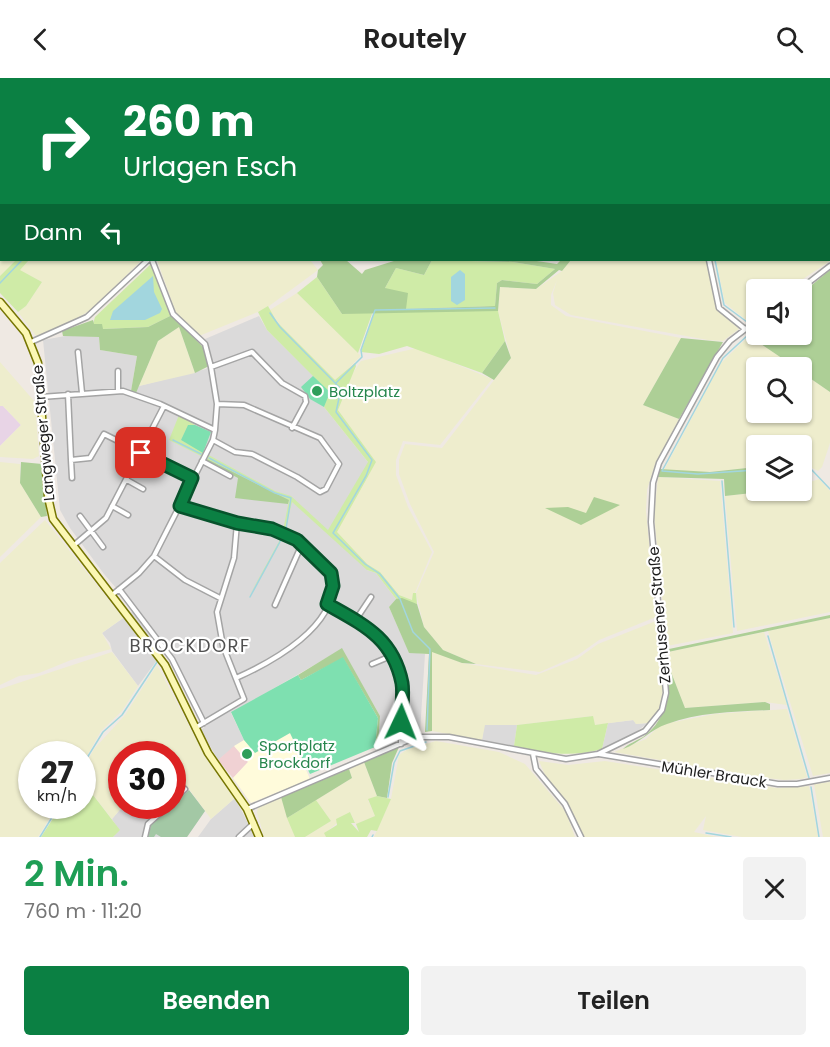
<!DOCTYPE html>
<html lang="de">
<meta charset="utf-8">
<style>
:root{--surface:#fff;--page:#f2f2f2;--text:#222;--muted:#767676;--accent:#0b8043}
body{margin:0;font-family:Poppins,sans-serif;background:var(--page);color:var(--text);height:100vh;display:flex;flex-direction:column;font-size:22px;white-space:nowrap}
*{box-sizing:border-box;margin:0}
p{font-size:20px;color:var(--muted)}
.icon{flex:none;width:33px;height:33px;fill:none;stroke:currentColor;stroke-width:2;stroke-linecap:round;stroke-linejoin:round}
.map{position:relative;height:759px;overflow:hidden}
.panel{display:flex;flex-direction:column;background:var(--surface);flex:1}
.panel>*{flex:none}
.hud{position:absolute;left:0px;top:0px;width:831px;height:183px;box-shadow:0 2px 4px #0004;background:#0b8043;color:#fff;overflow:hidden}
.controls{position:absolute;left:746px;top:201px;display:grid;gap:12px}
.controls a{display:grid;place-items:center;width:66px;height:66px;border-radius:6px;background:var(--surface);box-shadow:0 2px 4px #0004;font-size:30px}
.speed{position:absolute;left:18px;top:663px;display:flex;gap:12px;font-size:30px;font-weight:700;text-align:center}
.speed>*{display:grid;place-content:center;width:78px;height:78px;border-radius:50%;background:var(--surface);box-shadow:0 2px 4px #0004;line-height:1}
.speed small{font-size:15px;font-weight:400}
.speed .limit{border:9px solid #d22;background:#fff;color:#111}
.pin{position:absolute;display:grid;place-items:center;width:51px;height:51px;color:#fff;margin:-26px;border-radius:12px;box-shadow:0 3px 9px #0006}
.me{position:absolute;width:66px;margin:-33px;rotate:2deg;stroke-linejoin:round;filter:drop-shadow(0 0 4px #0008)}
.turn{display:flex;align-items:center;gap:21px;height:126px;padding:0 24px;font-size:27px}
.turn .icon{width:78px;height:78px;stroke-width:2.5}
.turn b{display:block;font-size:42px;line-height:51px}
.then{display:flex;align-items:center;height:57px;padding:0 24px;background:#0003;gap:12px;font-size:22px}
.round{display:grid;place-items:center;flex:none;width:63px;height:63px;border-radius:6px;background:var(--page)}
.headline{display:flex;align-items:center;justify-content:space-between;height:102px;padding:0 24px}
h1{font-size:36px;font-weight:600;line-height:45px;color:#1e9e55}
.action{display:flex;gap:12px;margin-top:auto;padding:12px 24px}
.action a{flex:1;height:69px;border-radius:6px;background:var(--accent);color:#fff;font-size:24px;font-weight:600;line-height:69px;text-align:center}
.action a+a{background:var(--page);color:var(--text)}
header{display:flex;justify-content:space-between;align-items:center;height:78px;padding:0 24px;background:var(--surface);font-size:27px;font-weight:600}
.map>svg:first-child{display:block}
</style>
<header><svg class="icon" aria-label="back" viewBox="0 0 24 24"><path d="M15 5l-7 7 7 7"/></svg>Routely<svg class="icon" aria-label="search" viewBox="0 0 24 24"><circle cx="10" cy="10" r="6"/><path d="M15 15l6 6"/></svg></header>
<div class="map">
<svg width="830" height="759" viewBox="0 0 830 759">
<rect width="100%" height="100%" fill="#efe9e3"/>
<path fill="#dbdada" d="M259,238L267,252L330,314L324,329L368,384L367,492L376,495L396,521L389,529L409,574L425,576L420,654L381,670L378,669L380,638L342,571L231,635L244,662L218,682L201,652L208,646L169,572L157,582L138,608L112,573L110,565L102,555L136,531L119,509L116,510L104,496L70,450L60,432L43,262L76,256L99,259L100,272L137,278L131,313L135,315L139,308L206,291L212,285L205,261Z
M634,642L636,646L648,645L625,662L602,671L608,645Z
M484,647H517L514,668L482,662Z
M185,707L205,733L187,759H113L119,752L112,741L123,728H172L173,708L179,713Z
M235,720L255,759H198L211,741Z"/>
<path fill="#f0d1d3" d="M234,668L248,684L233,700L218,682Z"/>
<path fill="#e8d4e6" d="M0,328H3L21,347L0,368Z"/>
<path fill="#fffbdb" d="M290,655L310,701L251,725L233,700L248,684L234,668L244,662L255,674Z"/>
<path fill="#eeedcd" d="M192,0H446L192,1Z
M1,13L2,182H16L0,198Z
M830,70V183L788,211L756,212V235L746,242L725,225L716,182H830Z
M29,182H142L91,232L60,250L36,258L18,234L26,228L42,204L19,192Z
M157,182H310L318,192L265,231L199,258L177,238Z
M571,182H706L716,231L739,251L723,263L708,262L571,237L555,227L553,215L557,202L551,217V227L566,238L681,260L643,327L679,341L655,386L647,412L646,433L656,539L599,562L578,577L540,594L476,586L443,572L424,549L416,515L434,474L410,426L399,396V382L405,366L442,370L511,280L498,233L500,209L536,211L562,193Z
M297,215L361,278L335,303L277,244L270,232Z
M179,249L195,295L139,308L158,263Z
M749,258L795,289L756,290V334H801V294L830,314V365L822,389L818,393L801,384V368H756V389L710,394L664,392L721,285Z
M417,270L492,301L440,367L403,363L396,382V397L408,429L432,474L412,522L399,517L380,494L367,486L336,454L376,384L338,332L351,298L361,283Z
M0,284L35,324L39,378L33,381L0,379V368L21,347L3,328H0Z
M0,384L20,386V405L41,439L0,479Z
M658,399L720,403L733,555L667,568L654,437Z
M819,401L830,413V534L737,553L725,418L772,413L801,412V407Z
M45,442L123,540L102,555L111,571L71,582L39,595L19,598L0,607V485Z
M830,540V695L813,698L768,553Z
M656,543L663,613L659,631L648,645L636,646L633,642L595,647L592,638L517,647H485L482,662L432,653V573L462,585L536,597L577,581L598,566Z
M764,554L787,627L765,624L685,630L671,594L668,574Z
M112,574L138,608L122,633L101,653L83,685L82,676H32V728H57L38,759H0V611Z
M157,587L196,661L235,720L211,741L186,707L179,713L173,708L172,676H122L123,728L112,741L83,704V691L94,671L125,637Z
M787,631L807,699L802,701L784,702L757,699L614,674L646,661L658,649L669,645L715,636Z
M436,663L499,674L525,686L566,734L575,759H374L391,721L399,677L408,671Z
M539,683L568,687L605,683L777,710L809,708L818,759H742L703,752L706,738L694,754L716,759H582L571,732L545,697Z
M364,684L377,718L368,722L375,738L356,746L350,734L325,755L326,759H305L331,743L316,722L352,700L349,691Z
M830,704V759H823L814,706Z
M281,719L295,759H264L257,734L258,730Z"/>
<path fill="#cfeba7" d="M16,182H29L20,192L42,204L26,228L18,234L0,215V198Z
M432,182L513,184L555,191L537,206L502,202L497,205L495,228L405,231L385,210L396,190L424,197Z
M151,186L172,237L148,249L102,251L98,246H93L95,239Z
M317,199L342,236L373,233L358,275L297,215Z
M268,228L277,244L335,302L355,285L356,288L338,332L376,384L337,454L367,486L380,494L399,517L412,522L413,515H416L417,526L396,521L376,495L367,492L292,424L284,458L248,520L282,458L289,422L169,362L179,337L195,347L188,348L181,362L275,413L291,418L328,452L368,384L324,329L329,314L267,252L258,234Z
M375,233H498L505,263L482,295L407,268L379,276L361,274Z
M593,638L595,647L608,645L602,671C570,680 546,675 514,668L517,647Z
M83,704L120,752L113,759H41L61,728H82Z
M377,718L391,721L377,753L371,752L367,759H326L324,755L337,747L336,741L350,734L355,745H351L359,754L356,746L375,738L368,721Z
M316,722L331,743L305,759H295L287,740Z"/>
<path fill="#adcf96" d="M320,182H346L362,196L365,192L397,182H432L424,197L396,190L385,210L408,215L406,231L495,228L497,205L502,202L537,206L555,191L513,184L441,182H530L557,186L561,182H571L562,193L559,192L536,211L500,209L498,233L342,236L317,199L318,192L323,187Z
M830,192V314L801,294V290L795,289L749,258L756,253V256H801V216Z
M172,237L203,269L209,288L195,295L179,249L158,263L136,315L131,313L137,278L100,272L99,259L63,258L62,253L93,242L94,246H102L103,251L148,249Z
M681,260L723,264L679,341L643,327Z
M505,263L511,280L494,302L482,295Z
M205,380L289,422L288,426L235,420L238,400L205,383Z
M21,384L42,386L47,438L41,439L20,405Z
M756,389V393L751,394L752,415L725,418L724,401L658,399L660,391L710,394Z
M594,419L620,427L581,447L545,430L568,429L586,435Z
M402,520L417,526L424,549L443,572L476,586L462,585L432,574V653L425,654L429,576L409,575L389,529L396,521Z
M830,537V540L668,574L669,571Z
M342,570L380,638L378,669H375L378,640L343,580L301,602L298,597Z
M671,594L685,630L765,624L770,626V632C736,634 699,634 667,646C651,651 640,665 623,671C628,666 636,663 643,659C665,643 669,620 668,595Z
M399,669L392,685L387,720L377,718L364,684Z
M349,691L352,700L287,740L281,719Z"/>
<path fill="#a3c8a5" d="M189,712L205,733L187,759H161L156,756L154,759H148L151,747Z"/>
<path fill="#7ee0b0" d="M313,298L330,314L324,329L310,321L301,309Z
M188,347H195L211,354L203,375L181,362Z
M343,579L378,640L375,669L310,696L290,655L255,675L244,662L231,634L298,597L301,602Z"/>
<path fill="#a2d6de" d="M460,192L465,196V222L457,227L451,223V199Z
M153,198L154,214L162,231L160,235L145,242H110L113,233Z"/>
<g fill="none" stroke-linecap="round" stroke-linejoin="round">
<path stroke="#a2d6de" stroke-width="1.5" d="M50,2V0
M715,182L724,227L747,244
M0,205L22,182
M270,235L280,249L341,311L336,334L372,382L366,398L333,455L365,486L380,496L400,521L413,554L430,571L427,652
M754,253L755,249
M748,257L723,280L662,393L698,396L756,392
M336,305L362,279L361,272L375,232L495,230
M173,362L201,376
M209,380L275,415L291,420L286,451
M801,386L810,390L830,411
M722,403L734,549
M250,519L282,460
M768,558L809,700
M82,688L103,654L122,637L157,584
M811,709L819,759
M388,719L394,685L400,673L426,664
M706,755L731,759
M40,759L59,728
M372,759L373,757"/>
<g stroke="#a4a4a4" stroke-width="7">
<path id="street" d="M647,0V2
M576,2L578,0
M152,182L173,236L205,266L211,289
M709,182L719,230L745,251
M799,212L830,188
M31,264L87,239L148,182
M78,274L82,315
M118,293V312
M68,316L71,382L90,380L104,356L192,400
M41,319L123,313L160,326L215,352L213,362L154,478L139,495L112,517
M215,352L217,326L211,289L252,274L282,305L305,318L306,324L292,350
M213,362L235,374L252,376L297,399L320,414L326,411L339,386L320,360L244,327L217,326
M71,382L72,400
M202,383L230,398
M127,402L143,411
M112,428L128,437
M180,428L216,440L285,455L302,466L333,499C339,548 272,584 236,600
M80,438L103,469
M73,468L106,440L164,328
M154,478L185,502L220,520
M119,511L172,581L204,645
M327,526L355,543L371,519
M275,527L302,466
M355,543L385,564L401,602V666
M372,586L391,578
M195,650L244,621L223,568L217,534L234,480L237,445
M533,676L536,691L565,726L581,759
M599,676L778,706H797L830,700
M172,723L185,711
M247,731L416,659H449L566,681L598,676L645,653L662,632L666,615L651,444L653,405L659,385L717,279L730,263L756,243
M145,759L148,746L168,728
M239,759L254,745"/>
</g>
<g stroke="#767602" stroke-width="9">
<path id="secondary" d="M0,224L26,255L38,285L48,419L53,441L165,587L208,675L247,731L259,759"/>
</g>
<use href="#street" stroke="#fff" stroke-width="4"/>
<use href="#secondary" stroke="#fbf7b4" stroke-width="6"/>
</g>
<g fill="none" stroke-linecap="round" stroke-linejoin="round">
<g stroke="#07532c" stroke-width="15">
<path id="route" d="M141,375L192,400L180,428L237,445L272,451L297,462L331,495L333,508L327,526C364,547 393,560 402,605C404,617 401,632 401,644"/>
</g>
<use href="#route" stroke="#0b8043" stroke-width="10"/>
</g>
<g fill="#2e9e5b" stroke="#fff" stroke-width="2">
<circle cx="317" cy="313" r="6"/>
<circle cx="247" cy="676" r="6"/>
</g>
<g text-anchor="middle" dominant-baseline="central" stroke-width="4.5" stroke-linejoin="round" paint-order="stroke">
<g font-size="15" fill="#27864d" stroke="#fff" text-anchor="start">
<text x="329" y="313">Boltzplatz</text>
<text x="259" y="667">Sportplatz<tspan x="259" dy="17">Brockdorf</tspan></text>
</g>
<g font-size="15" fill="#1d1d1d" stroke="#fff">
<text transform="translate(43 355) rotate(-95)">Langweger Straße</text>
<text transform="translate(659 537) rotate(-95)">Zerhusener Straße</text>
<text transform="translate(714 696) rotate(9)">Mühler Brauck</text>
</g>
<g font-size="18" letter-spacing="1.5" fill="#505050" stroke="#fff">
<text x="190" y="567">BROCKDORF</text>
</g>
</g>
</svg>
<div class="controls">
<a><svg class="icon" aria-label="sound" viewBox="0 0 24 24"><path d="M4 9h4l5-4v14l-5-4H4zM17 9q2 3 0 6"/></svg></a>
<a><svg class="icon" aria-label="search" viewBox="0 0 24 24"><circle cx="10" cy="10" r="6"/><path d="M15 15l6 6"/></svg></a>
<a><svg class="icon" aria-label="layers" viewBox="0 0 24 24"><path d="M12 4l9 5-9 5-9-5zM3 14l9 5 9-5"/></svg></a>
</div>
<div class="speed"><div>27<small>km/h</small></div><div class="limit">30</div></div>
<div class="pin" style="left:141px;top:375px;background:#d93025"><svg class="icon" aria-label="arrive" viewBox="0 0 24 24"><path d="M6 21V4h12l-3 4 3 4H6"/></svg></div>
<svg class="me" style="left:401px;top:644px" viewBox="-20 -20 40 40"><path d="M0-17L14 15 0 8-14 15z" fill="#0b8043" stroke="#fff" stroke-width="4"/></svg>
<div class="hud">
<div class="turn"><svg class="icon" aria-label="right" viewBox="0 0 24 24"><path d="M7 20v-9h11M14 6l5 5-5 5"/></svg><div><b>260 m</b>Urlagen Esch</div></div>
<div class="then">Dann<svg class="icon" aria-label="left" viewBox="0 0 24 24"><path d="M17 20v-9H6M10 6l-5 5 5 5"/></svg></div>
</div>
</div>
<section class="panel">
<div class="headline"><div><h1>2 Min.</h1><p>760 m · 11:20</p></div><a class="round"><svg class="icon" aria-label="close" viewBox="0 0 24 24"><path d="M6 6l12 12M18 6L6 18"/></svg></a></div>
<div class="action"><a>Beenden</a><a>Teilen</a></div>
</section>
